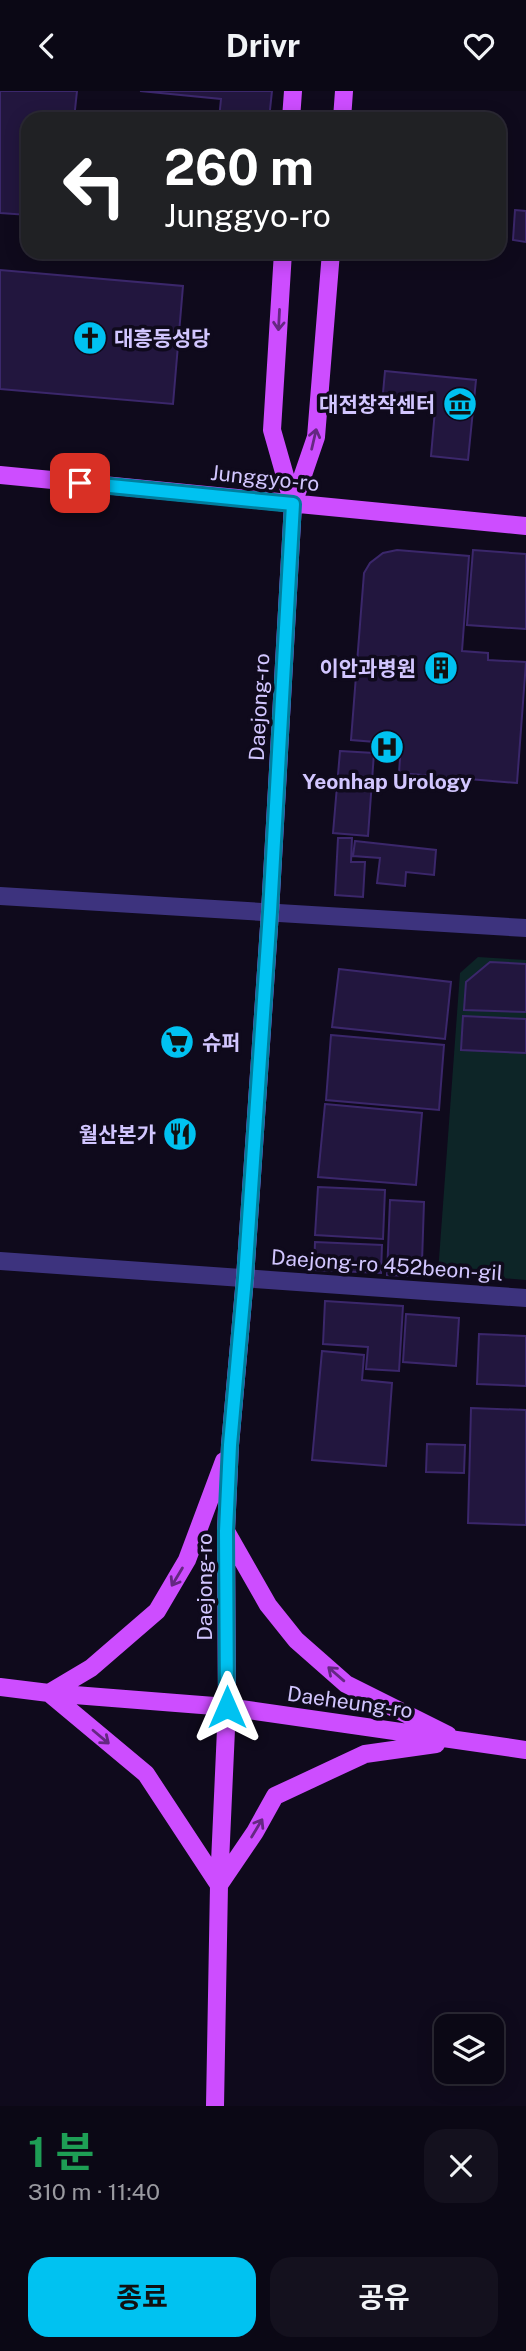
<!DOCTYPE html>
<html lang="ko">
<meta charset="utf-8">
<style>
:root{--surface:#0b0815;--page:#14111e;--text:#f1f3f6;--muted:#9a9aa0;--line:#2b2934;--accent:#00c2f1}
body{margin:0;font-family:"Public Sans","Noto Sans KR",sans-serif;background:var(--page);color:var(--text);height:100vh;display:flex;flex-direction:column;font-size:26px;white-space:nowrap}
*{box-sizing:border-box;margin:0}
p{font-size:23px;color:var(--muted)}
.icon{flex:none;width:38px;height:38px;fill:none;stroke:currentColor;stroke-width:2;stroke-linecap:round;stroke-linejoin:round}
.map{position:relative;height:2015px;overflow:hidden}
.side{display:flex;flex-direction:column;background:var(--surface);flex:1}
.side>*{flex:none}
.top-card{position:absolute;left:21px;top:21px;width:485px;height:147px;border-radius:21px;box-shadow:0 4px 18px #0003,0 0 0 2px var(--line);background:#202124;color:#fff;overflow:hidden}
.tools{position:absolute;left:434px;top:1923px;display:grid;gap:14px}
.tools a{display:grid;place-items:center;width:70px;height:70px;border-radius:14px;background:var(--surface);box-shadow:0 4px 18px #0003,0 0 0 2px var(--line);font-size:35px}
.pin{position:absolute;display:grid;place-items:center;width:60px;height:60px;color:#fff;margin:-30px;border-radius:14px;box-shadow:0 4px 10px #0006}
.me{position:absolute;width:77px;margin:-38px;rotate:0deg;stroke-linejoin:round;filter:drop-shadow(0 0 5px #0008)}
.turn{display:flex;align-items:center;gap:24px;height:147px;padding:0 28px;font-size:32px}
.turn .icon{width:91px;height:91px;stroke-width:2.5}
.turn b{display:block;font-size:49px;line-height:60px}
.round{display:grid;place-items:center;flex:none;width:74px;height:74px;border-radius:21px;background:var(--page)}
.summary{display:flex;align-items:center;justify-content:space-between;height:119px;padding:0 28px}
h1{font-size:42px;font-weight:700;line-height:52px;color:#1e9e55}
.button{display:flex;gap:14px;margin-top:auto;padding:14px 28px}
.button a{flex:1;height:80px;border-radius:21px;background:var(--accent);color:#111;font-size:28px;font-weight:700;line-height:80px;text-align:center}
.button a+a{background:var(--page);color:var(--text)}
header{display:flex;justify-content:space-between;align-items:center;height:91px;padding:0 28px;background:var(--surface);font-size:32px;font-weight:700}
.map>svg:first-child{display:block}
</style>
<header><svg class="icon" aria-label="back" viewBox="0 0 24 24"><path d="M15 5l-7 7 7 7"/></svg>Drivr<svg class="icon" aria-label="heart" viewBox="0 0 24 24"><path d="M12 20l-8-8c-3-5 5-10 8-4 3-6 11-1 8 4z"/></svg></header>
<div class="map">
<svg width="526" height="2015" viewBox="0 0 526 2015">
<rect width="100%" height="100%" fill="#0f0a1c"/>
<path fill="#0d2527" d="M478,866L526,869V1189L438,1182L460,882Z"/>
<path fill="#22163e" stroke="#3b276b" stroke-width="2" d="M0,0H77L74,28H28V124L0,122Z
M140,0H272L269,28H219L221,8Z
M515,119L526,120V151L513,149Z
M0,179L183,195L173,313L0,298Z
M385,280L476,289L468,369L431,365L435,319L382,313Z
M397,459L469,465L462,560L488,562V569L526,571L517,692L399,682L401,653L351,649L364,482L370,472L383,462Z
M473,459L526,463V538L467,534Z
M340,660L374,662L368,745L333,742Z
M338,747H352L351,771H365L363,806L335,804Z
M355,750L436,759L434,784L406,781L405,795L377,792L380,767L353,765Z
M490,871L526,873V921L464,919L466,891Z
M339,878L451,891L445,948L332,936Z
M463,925L526,928V962L461,959Z
M331,944L444,954L439,1019L326,1009Z
M325,1013L422,1022L416,1094L318,1086Z
M318,1096L385,1099L383,1148L315,1144Z
M390,1109L424,1111L422,1171L409,1185L387,1184Z
M315,1151L382,1154L381,1182L314,1179Z
M325,1210L403,1215L399,1280L366,1278L368,1256L323,1253Z
M406,1223L459,1227L456,1275L403,1271Z
M479,1243L526,1245V1295L477,1293Z
M322,1260L364,1264L362,1289L392,1292L386,1375L312,1369Z
M471,1317L526,1319V1434L468,1432Z
M427,1353L465,1354L464,1382L426,1381Z"/>
<g fill="none" stroke-linecap="round" stroke-linejoin="round">
<path stroke="#3d337e" stroke-width="18" d="M0,805L526,837
M0,1170L526,1207"/>
<path stroke="#cd4dff" stroke-width="18" d="M291,28L293,0
M342,28L344,0
M283,161L272,339L293,413
M0,384L526,435
M227,1442L268,1514L296,1549L346,1593L448,1644
M0,1596L49,1602L227,1616L526,1659
M49,1602L91,1577L157,1520L187,1469L224,1370
M49,1602L146,1683L219,1794
M219,1794L255,1741L275,1705L365,1663L436,1653
M215,2015L219,1794L227,1616L226,1440L230,1354L245,1187L270,821L293,413L316,346L331,161"/>
</g>
<defs><path id="oneway-shaft" d="M-6 0H5M1.5-3L5.5 0L1.5 3" fill="none" stroke-width="1.6" stroke-linecap="round" stroke-linejoin="round" transform="scale(1.75)"/></defs>
<g stroke="#642882">
<use href="#oneway-shaft" transform="translate(279 229) rotate(93)"/>
<use href="#oneway-shaft" transform="translate(314 348) rotate(-77)"/>
<use href="#oneway-shaft" transform="translate(177 1486) rotate(121)"/>
<use href="#oneway-shaft" transform="translate(336 1583) rotate(-139)"/>
<use href="#oneway-shaft" transform="translate(101 1646) rotate(40)"/>
<use href="#oneway-shaft" transform="translate(257 1737) rotate(-59)"/>
</g>
<g fill="none" stroke-linecap="round" stroke-linejoin="round">
<g stroke="#007e9d" stroke-width="18">
<path id="route" d="M80,392L293,413L270,821L245,1187L230,1354L226,1440L227,1616"/>
</g>
<use href="#route" stroke="#00c2f1" stroke-width="12"/>
</g>
<defs>
<g id="church-disc" transform="scale(1.75)"><circle r="9.5" fill="#00c2f1" stroke="#0f0a1c"/><path d="M-1.2-6h2.4v3.5h3.3v2.4h-3.3V6h-2.4V-.1h-3.3v-2.4h3.3Z" fill="#111"/></g>
<g id="museum-disc" transform="scale(1.75)"><circle r="9.5" fill="#00c2f1" stroke="#0f0a1c"/><path d="M0-6L6-3V-2H-6V-3ZM-5-1h2V3h-2ZM-1-1h2V3h-2ZM3-1h2V3H3ZM-6 4H6V6H-6Z" fill="#111"/></g>
<g id="building-disc" transform="scale(1.75)"><circle r="9.5" fill="#00c2f1" stroke="#0f0a1c"/><path d="M-4-6H4V6H1V3H-1V6H-4ZM-2.5-4.3h1.7v1.8h-1.7ZM.8-4.3h1.7v1.8H.8ZM-2.5-1h1.7V.8h-1.7ZM.8-1h1.7V.8H.8Z" fill="#111"/></g>
<g id="hospital-disc" transform="scale(1.75)"><circle r="9.5" fill="#00c2f1" stroke="#0f0a1c"/><path d="M-5-5h3v3.5h4V-5h3V5h-3V1.5h-4V5h-3Z" fill="#111"/></g>
<g id="supermarket-disc" transform="scale(1.75)"><circle r="9.5" fill="#00c2f1" stroke="#0f0a1c"/><path d="M-6-5.5h2.5l.6 2H6L4.5 2H-2.5L-4.4-4H-6ZM-1.5 3.2a1.3 1.3 0 1 0 .1 0ZM3 3.2a1.3 1.3 0 1 0 .1 0Z" fill="#111"/></g>
<g id="restaurant-disc" transform="scale(1.75)"><circle r="9.5" fill="#00c2f1" stroke="#0f0a1c"/><path d="M-5-6h1v4h1v-4h1v4h1v-4h1v5L-1.5 .5V6h-2V.5L-5-1ZM5-6V6H3V1.5H1.5Q1.5-4 5-6Z" fill="#111"/></g>
</defs>
<g fill-rule="evenodd">
<use href="#church-disc" x="90" y="247"/>
<use href="#museum-disc" x="460" y="313"/>
<use href="#building-disc" x="441" y="577"/>
<use href="#hospital-disc" x="387" y="656"/>
<use href="#supermarket-disc" x="177" y="951"/>
<use href="#restaurant-disc" x="180" y="1043"/>
</g>
<g text-anchor="middle" dominant-baseline="central" stroke-width="7" stroke-linejoin="round" paint-order="stroke">
<g font-size="21" font-weight="bold" fill="#d2c6ff" stroke="#0f0a1c" text-anchor="end">
<text x="114" y="247" text-anchor="start">대흥동성당</text>
<text x="435" y="313">대전창작센터</text>
<text x="416" y="577">이안과병원</text>
<text x="387" y="690" text-anchor="middle">Yeonhap Urology</text>
<text x="202" y="951" text-anchor="start">슈퍼</text>
<text x="156" y="1043">월산본가</text>
</g>
<g font-size="21" fill="#d2c6ff" stroke="#0f0a1c">
<text transform="translate(265 387) rotate(6)">Junggyo-ro</text>
<text transform="translate(259 616) rotate(-87)">Daejong-ro</text>
<text transform="translate(387 1174) rotate(4)">Daejong-ro 452beon-gil</text>
<text transform="translate(204 1496) rotate(-90)">Daejong-ro</text>
<text transform="translate(350 1611) rotate(8)">Daeheung-ro</text>
</g>
</g>
</svg>
<div class="tools">
<a><svg class="icon" aria-label="layers" viewBox="0 0 24 24"><path d="M12 4l9 5-9 5-9-5zM3 14l9 5 9-5"/></svg></a>
</div>
<div class="pin" style="left:80px;top:392px;background:#d93025"><svg class="icon" aria-label="arrive" viewBox="0 0 24 24"><path d="M6 21V4h12l-3 4 3 4H6"/></svg></div>
<svg class="me" style="left:227px;top:1616px" viewBox="-20 -20 40 40"><path d="M0-17L14 15 0 8-14 15z" fill="#00c2f1" stroke="#fff" stroke-width="4"/></svg>
<div class="top-card">
<div class="turn"><svg class="icon" aria-label="left" viewBox="0 0 24 24"><path d="M17 20v-9H6M10 6l-5 5 5 5"/></svg><div><b>260 m</b>Junggyo-ro</div></div>
</div>
</div>
<section class="side">
<div class="summary"><div><h1>1 분</h1><p>310 m · 11:40</p></div><a class="round"><svg class="icon" aria-label="close" viewBox="0 0 24 24"><path d="M6 6l12 12M18 6L6 18"/></svg></a></div>
<div class="button"><a>종료</a><a>공유</a></div>
</section>
